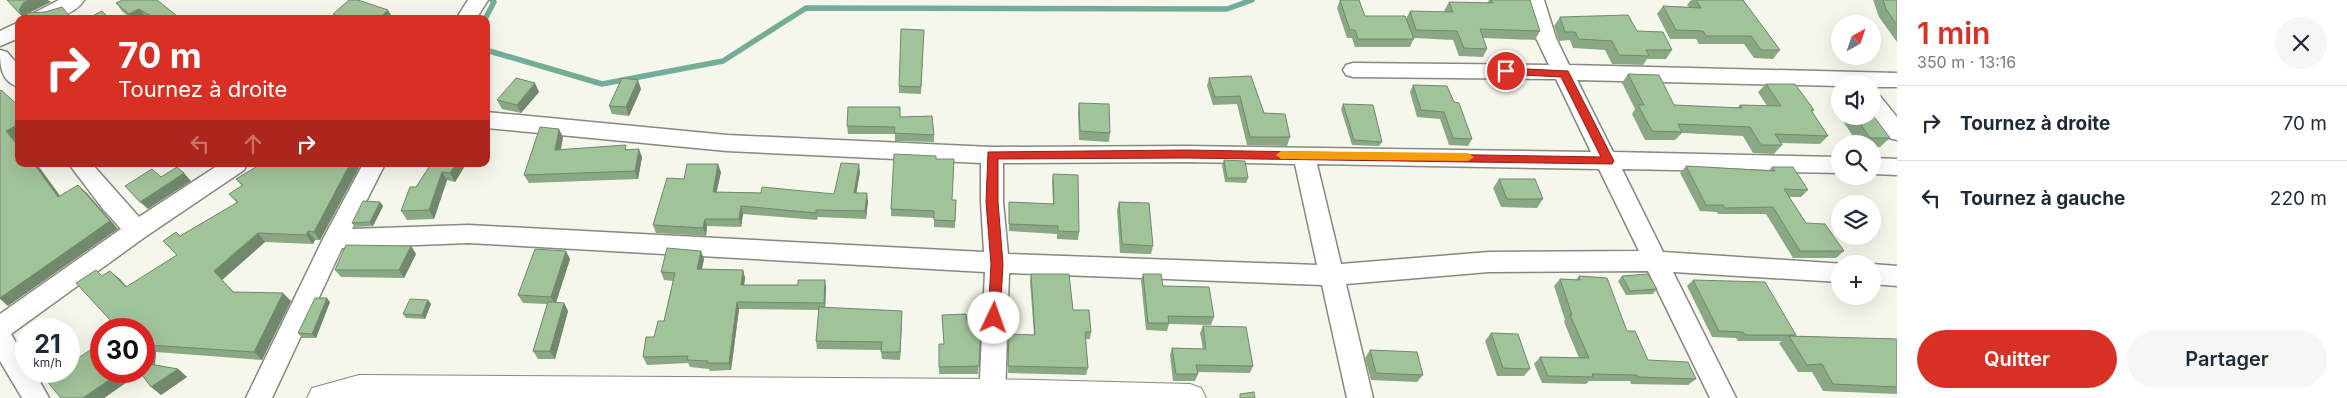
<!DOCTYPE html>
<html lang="fr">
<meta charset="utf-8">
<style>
:root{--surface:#fff;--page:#f6f6f7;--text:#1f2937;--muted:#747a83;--line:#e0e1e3;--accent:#d93025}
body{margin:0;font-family:Inter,sans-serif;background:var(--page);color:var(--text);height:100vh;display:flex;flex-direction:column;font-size:19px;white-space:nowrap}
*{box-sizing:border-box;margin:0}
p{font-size:16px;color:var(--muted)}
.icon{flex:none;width:28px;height:28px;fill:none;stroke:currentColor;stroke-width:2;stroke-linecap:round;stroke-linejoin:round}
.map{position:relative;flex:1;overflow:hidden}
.drawer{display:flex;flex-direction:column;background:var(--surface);width:450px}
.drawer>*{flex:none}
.guide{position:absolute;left:15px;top:15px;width:475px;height:152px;border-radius:10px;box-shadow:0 5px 20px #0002;background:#d93025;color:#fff;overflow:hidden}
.needle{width:32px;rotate:40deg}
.tools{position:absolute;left:1831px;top:15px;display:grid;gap:10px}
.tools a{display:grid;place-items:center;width:50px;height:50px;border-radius:50%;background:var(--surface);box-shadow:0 5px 20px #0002;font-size:25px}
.speed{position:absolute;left:15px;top:318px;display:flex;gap:10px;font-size:25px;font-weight:700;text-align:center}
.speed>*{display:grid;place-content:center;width:65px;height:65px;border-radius:50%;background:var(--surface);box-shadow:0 5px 20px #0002;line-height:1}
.speed small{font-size:12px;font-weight:400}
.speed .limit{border:8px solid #d22;background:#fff;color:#111}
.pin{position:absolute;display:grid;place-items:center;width:42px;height:42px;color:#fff;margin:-21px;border:2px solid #fff;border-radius:50%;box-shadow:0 1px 5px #0007}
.me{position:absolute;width:55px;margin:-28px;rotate:3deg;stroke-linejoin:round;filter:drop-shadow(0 0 4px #0008)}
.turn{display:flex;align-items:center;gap:18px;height:105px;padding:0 20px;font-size:22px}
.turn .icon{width:65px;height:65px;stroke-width:2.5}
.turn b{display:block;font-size:35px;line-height:42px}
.lanes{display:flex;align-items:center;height:48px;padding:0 20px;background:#0003;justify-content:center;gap:25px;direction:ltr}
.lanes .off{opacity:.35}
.round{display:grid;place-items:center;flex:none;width:52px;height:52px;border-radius:26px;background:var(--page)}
.overview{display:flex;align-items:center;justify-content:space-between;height:85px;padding:0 20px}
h1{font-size:30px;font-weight:600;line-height:38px;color:var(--accent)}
.button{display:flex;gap:10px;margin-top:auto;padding:10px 20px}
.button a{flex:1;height:58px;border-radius:30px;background:var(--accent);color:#fff;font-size:20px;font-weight:600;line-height:58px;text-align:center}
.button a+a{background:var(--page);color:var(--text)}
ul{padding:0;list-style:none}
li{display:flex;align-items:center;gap:15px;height:75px;padding:0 20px;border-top:1px solid var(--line)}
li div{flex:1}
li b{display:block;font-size:19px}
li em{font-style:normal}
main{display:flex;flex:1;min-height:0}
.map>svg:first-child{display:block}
</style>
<main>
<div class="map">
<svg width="1897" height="398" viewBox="0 0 1897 398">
<rect width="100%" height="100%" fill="#f5f7ed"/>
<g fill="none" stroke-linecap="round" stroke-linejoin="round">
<path stroke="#74ad97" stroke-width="5.5" d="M485,19L494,2L492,0
M486,50L602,84L723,61L806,8L1227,9L1252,0"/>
<g stroke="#87887f" stroke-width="3">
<path id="minor" d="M59,0H84C73,18 48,19 29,19L32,14Z
M468,0H488L476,19H456Z
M1524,0H1544L1556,38L1569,65L1897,73V87H1872V84H1840V86L1577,80L1613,152L1840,157V173L1622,169L1663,252L1845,264H1840V282L1673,272L1736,398H1710L1648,271L1489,272L1346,284L1373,398H1347L1322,285L1009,273L1005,398H979L985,272L468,243L342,248L272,398H246L323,239L363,164H385L352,229L468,225L984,252L981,202V163L727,151L486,128V112L727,135L992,147L1186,146L1591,152L1556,79L1353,77L1346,75L1343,70L1346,65L1353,63L1549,65L1536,38ZM1186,162L1295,164L1317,265L1008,254L1003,202V163ZM1317,164L1599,169L1639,251L1489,252L1341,264Z
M19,22V38L0,46V31Z
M0,50L7,52L19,66V87C1,82 0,66 0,50Z
M1872,93L1879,95L1897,117V140L1889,138L1872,116Z
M1872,158L1897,159V175L1872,174Z
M69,164H92L139,217L220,164H247L244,170L145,237L11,334L26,359V371H34L49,398H22L0,361V314L121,229L103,209Z
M1872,264L1897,266V286L1872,284Z"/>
</g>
<g stroke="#87887f" stroke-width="2">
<path id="tertiary" d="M359,375L992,379L1190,384L1201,388L1206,398H307L312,388Z"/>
</g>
<use href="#minor" fill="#fff" fill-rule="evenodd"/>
<use href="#tertiary" fill="#fff" fill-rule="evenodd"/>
</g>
<path fill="#8aa884" d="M1340,0L1365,16L1406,19L1410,11L1445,12L1444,11L1449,2L1487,3L1489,0H1530L1540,31L1535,40L1483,38L1487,49L1483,57L1459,56L1453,40L1414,38L1410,47H1355L1352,38H1347L1337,8Z
M1691,0H1743L1780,50L1773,59L1754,58L1744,44H1699L1696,39H1670L1657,14L1663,6L1689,7L1687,5Z
M1873,0H1897V42L1879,17Z
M116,3L181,19H149L145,16L140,19H131L122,11Z
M1560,17L1672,50L1666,59H1647L1643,65L1612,64L1605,50L1573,48L1570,40L1559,41L1554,26Z
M924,30L921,94L899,93V86Z
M1628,74L1674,105L1737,108L1740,105L1767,106L1758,92L1766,84L1814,110L1812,112L1828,136L1820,144L1780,143L1782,145L1774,154L1753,153L1743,136L1682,133L1675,140H1645L1632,114L1635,109L1622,83Z
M1251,76L1264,113L1290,137L1287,146L1247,145L1237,104L1213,105L1207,86L1209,78Z
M1413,85L1454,102L1472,139L1468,146L1449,145L1440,119L1417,117L1410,92Z
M641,89L629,116L612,114L609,106Z
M539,92L521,113L502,109L497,100Z
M1079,103L1110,133L1109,142L1079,140L1078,112Z
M1343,104L1382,142L1379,146L1352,145L1341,109Z
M1840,114V116H1872L1890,138L1880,147H1872V144H1858L1839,115Z
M901,117L934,135V142L895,141V134H848L847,126Z
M563,137L561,150L627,149L642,157L638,179L529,183L524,175Z
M936,159L952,200H956L955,228L934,227V218L891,216V209Z
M1224,160L1248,178L1246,183L1225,182L1222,165Z
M261,164H361L320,240H315L313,244L265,242L222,280L234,292L291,301L262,360L156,352L155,365L178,369L187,377L161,395L140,373L104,398H61L144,371L110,320L103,275L110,271L127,287L177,255L180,236L237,203L229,194L242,186L236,179Z
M431,164H466L455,182L447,180L434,219L407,220L401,211Z
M1686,166L1769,170L1772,167L1808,190L1801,197H1789L1806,223L1844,251L1836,258H1793L1766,214H1718L1717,212L1700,211L1680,173Z
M721,172L716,192L834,194L860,172L856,193L868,201L866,219L818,217L817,220L743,214L741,227L707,226L706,236L656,233L653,225L684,179Z
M1053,174L1079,232L1078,240L1057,239V234L1009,231V202L1053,204L1052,182Z
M1499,179L1543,199L1537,208L1501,207L1493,188Z
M380,202L383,206L373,226L355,227L352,223Z
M1119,202L1153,246L1151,254L1120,253L1117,210Z
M411,246L416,254L404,278L341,277L335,270Z
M570,259L556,303H564L568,311L555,359H538L533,351L547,304L523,303L518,295Z
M704,259L702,269L743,270L745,278L744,285L826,287L825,308L902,319L900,360L882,359L881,350L817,349L816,341L819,310L739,309L731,370L710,371L709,369L690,367L688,363L647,365L643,357L654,337L664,321L673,281L664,280L661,272Z
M1031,274L1073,310L1091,332L1090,339H1086L1088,368L1086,375L1008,373L1009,334L1034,335L1030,281Z
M1143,274L1214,317L1211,325L1169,324L1167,331L1146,330L1141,281Z
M1579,276L1627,331L1648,360L1696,379L1688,385L1631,384L1630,381H1589L1586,384L1542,383L1534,364L1540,357L1579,358L1564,322L1565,320L1554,286L1560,279L1576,280Z
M1622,276L1657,289L1653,294L1626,295L1618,281Z
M1693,280L1796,335L1795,336L1897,339V394L1823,391L1812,372H1798L1779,343L1782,341H1738L1736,338L1712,337L1687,286Z
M428,300L431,304L425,319L406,318L403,314Z
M330,302L316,338H302L298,333Z
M942,315L967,320H981L978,374H939V344H944Z
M1203,326L1253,366L1250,373L1197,372L1198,374L1195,381H1173L1170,355L1172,348L1203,349L1200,333Z
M1491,333L1530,369L1524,376H1497L1485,341Z
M1370,350L1423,375L1417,382L1371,380L1365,358Z"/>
<path fill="#71886c" d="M29,0H48L51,2L31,12L28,19H24L19,13V10L23,3Z
M139,9L145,16L140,19H132L129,14Z
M388,10L393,18L380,19V18Z
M638,80L641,89L629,116L626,107Z
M535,83L539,92L521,113L517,105Z
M19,124V137L15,139L19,145V147L6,131Z
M559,129L563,137L559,158L555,150Z
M639,149L642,157L638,179L635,171Z
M34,164H37L66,204L58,197Z
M350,164H361L320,240L314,232Z
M456,164H466L455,182L450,173Z
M718,164L721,172L715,200L713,192Z
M859,164L860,172L855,201L854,193Z
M442,172L447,180L434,219L429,210Z
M184,173L191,181L148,209L140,202Z
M78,185L87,193L118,229L8,306L0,299V298Z
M867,193L868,201L866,219L865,211Z
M380,202L383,206L373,226L370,222Z
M741,206L743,214L741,227L739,219Z
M705,219L707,226L706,236L703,228Z
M308,231L315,240L313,244L306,235Z
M258,233L265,242L222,280L214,271Z
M411,246L416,254L404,278L399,270Z
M566,251L570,259L555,305L551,297Z
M701,251L704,259L700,277L697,269Z
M743,270L745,278L743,293L741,285Z
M110,271L120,279L135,296Z
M825,280L826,287L825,310L824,303Z
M283,293L291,301L262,360L254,352Z
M327,298L330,302L316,338L312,334Z
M428,300L431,304L425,319L422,315Z
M737,302L739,309L731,370L729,363Z
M564,303L568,311L555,359L550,351Z
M902,311V319L900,360V352Z
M147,345L156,352L154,371L144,363Z
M178,369L187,377L161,395L151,387Z
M122,371H143L104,398H83Z"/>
<path fill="#a1c39a" stroke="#71886c" d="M7,0H29L23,3L19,10L21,12L19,13Z
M122,0H157L181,19H156L139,9L129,14L116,3Z
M349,0H358L388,10L380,18L381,19H334L337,16L333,14Z
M1340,0H1359L1365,16H1405L1414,39H1358L1355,30H1350Z
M1491,0H1530L1540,31L1480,29L1487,49L1464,48L1457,31L1416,30L1410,11L1453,12L1449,2L1493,3Z
M1696,0H1743L1780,50H1761L1751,36H1706L1703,31L1676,30L1663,6L1701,8Z
M1883,0H1897V25L1886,9Z
M62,7L72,19H31L26,13L45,12Z
M102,11L110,19H87Z
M1628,15L1637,31L1663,32L1672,50H1646L1649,56L1619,55L1612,41L1579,39L1575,32H1565L1560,17Z
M901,29L924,30L921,87L899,86Z
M1628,74L1659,75L1674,105L1742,108L1740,105L1781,106L1766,84H1795L1814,110H1811L1828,136L1775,134L1782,145H1761L1750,127L1678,124L1682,132L1652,131L1638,105H1644Z
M1251,76L1264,113L1285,114L1290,137H1250L1240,96L1215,97L1209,78Z
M516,78L535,83L517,105L497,100Z
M622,78L638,80L626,107L609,106Z
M1413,85L1447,86L1454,102L1459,103L1472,139L1453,138L1444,112L1421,110Z
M1,90L19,106V124L6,131L19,147V164H34L58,197L78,185L110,221L0,298V91Z
M1079,103L1109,104L1110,133L1080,131Z
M1343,104L1373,105L1382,142L1354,140Z
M848,107H900V117L932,116L934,135L894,133L895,127L847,126Z
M1872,114L1890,138H1870L1855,116H1872Z
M540,127L559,129L555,150L626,145L625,150L639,149L635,171L524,175Z
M894,154L936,156V159H954L952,200H956L955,221L934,220V211L891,209Z
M1224,160L1245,161L1248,178H1227Z
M841,163L859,164L854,193H867L865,211L816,210V213L741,206L739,219H705L703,228L653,225L667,178L684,179L687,164H718L713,192L761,193L762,187L834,194Z
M261,164H350L314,232L308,231L306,235L258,233L214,271L233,292L283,293L254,352L147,345L144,363L178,369L151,387L139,371H144V329H110L105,324L110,320L76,283L96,270L102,276L110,271L126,287L177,255L163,241L176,232L180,236L238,202L229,194L243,185L236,179Z
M431,164H456L450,173L442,172L429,210L401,211L410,187H416Z
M1686,166L1775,171L1772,167H1793L1808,190L1784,189L1806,223L1825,224L1844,251H1800L1773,207L1725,208L1723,205H1706Z
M177,167L184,173L140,202L125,186L152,169L161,177Z
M1053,174L1078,175L1079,232L1058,231V226L1009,224V202L1054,204Z
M1499,179H1535L1543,199H1507Z
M363,201L380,202L370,222L352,223Z
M1119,202L1149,203L1153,246L1122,244Z
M346,245L411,246L399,270H335Z
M667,248L701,251L697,269L743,270L741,285H798V280H825L824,303L737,302L729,363H707L708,361L687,360L688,356L643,357L646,337H654L658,321H664L675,273L661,272Z
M535,249L566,251L551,297L518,295Z
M1031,274H1069L1073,310H1089L1091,332H1085L1088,368L1008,366L1009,334L1035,335Z
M1143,274H1161L1163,286L1209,287L1214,317L1168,316L1169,323H1148Z
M1648,274L1657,289L1630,291L1622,276Z
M1579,276L1607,278L1627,331H1635L1648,360L1688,362L1696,379L1638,377L1637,375L1592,374L1593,377L1548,376L1540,357L1589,358L1570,315H1572L1560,279L1580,280Z
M1693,280L1765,282L1796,335H1745L1743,332L1719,331Z
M315,298H327L312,334L298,333Z
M410,299L428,300L422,315L403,314Z
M548,302L564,303L550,351H533Z
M819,307L902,311L900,352H881L882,342L816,341Z
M966,314L967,320H981L979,366L939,367V344H944L942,315Z
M1203,326L1246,327L1253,366L1196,365L1198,374H1176L1172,348L1206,349Z
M1491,333L1518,334L1530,369L1503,368Z
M1789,336L1897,339V387L1833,384L1822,364L1807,365Z
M101,343V371H122L83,398H61L46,380L59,371H69V364Z
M1370,350L1417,352L1423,375L1376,373Z
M1254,392L1255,398H1240V394Z"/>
<path fill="#d93025" stroke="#8d1f18" d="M1506,68L1568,71L1614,161L1612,164L1186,158L998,159V202L1003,264L1000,318L998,322H989L988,318L991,264L986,202L988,152L1186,150L1601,157L1561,77L1503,74L1501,71Z"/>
<path fill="#f59e0b" d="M1281,151L1468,153L1474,157L1468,161L1281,159L1276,155Z"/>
</svg>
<div class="tools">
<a><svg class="needle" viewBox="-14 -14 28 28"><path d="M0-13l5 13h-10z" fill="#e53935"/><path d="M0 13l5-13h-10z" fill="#747a83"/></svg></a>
<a><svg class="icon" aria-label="sound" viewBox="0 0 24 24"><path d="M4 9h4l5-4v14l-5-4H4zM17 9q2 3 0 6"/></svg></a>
<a><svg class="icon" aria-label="search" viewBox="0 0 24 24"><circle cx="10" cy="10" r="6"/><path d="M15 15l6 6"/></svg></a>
<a><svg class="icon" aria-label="layers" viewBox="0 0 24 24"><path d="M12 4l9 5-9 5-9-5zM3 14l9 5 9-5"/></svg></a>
<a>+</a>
</div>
<div class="speed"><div>21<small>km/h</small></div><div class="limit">30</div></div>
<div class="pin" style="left:1506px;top:71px;background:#d93025"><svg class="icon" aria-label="arrive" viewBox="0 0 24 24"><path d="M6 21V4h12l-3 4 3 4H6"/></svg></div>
<svg class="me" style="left:994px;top:318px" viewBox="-20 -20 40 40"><circle r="19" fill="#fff"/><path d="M0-13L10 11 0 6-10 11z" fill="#d93025"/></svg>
<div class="guide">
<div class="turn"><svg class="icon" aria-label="right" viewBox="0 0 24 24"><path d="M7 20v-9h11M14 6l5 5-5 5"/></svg><div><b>70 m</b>Tournez à droite</div></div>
<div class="lanes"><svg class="icon off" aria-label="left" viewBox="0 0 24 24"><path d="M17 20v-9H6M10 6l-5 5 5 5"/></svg><svg class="icon off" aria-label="ahead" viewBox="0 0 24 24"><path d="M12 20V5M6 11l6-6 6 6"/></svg><svg class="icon" aria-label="right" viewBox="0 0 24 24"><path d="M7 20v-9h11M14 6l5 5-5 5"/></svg></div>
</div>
</div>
<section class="drawer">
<div class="overview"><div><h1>1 min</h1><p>350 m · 13:16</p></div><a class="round"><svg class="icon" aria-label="close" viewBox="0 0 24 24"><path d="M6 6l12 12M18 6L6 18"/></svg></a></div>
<ul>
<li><svg class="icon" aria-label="right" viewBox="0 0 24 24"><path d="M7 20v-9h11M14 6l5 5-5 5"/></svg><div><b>Tournez à droite</b></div><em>70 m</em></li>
<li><svg class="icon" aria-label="left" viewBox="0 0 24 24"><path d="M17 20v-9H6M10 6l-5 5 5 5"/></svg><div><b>Tournez à gauche</b></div><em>220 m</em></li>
</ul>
<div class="button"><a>Quitter</a><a>Partager</a></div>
</section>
</main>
